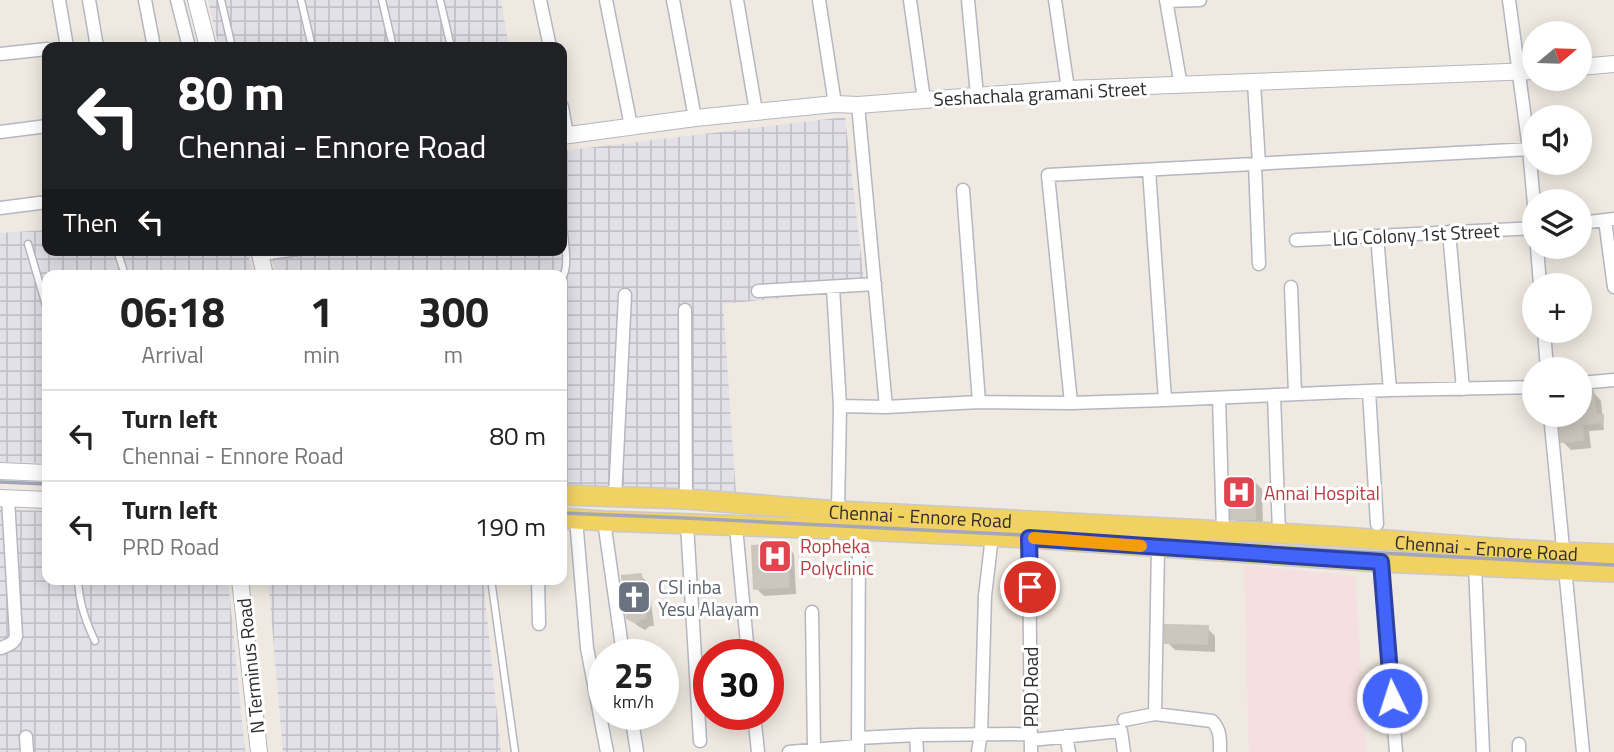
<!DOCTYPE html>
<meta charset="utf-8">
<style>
:root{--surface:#fff;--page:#f6f6f6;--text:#222;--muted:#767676;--line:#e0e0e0}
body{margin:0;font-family:"Titillium Web",sans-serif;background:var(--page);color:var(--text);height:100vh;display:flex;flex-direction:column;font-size:26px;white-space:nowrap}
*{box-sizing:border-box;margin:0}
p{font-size:23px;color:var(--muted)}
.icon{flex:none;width:38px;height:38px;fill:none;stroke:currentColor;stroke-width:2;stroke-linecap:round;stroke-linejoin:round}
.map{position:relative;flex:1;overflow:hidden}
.drawer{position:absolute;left:42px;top:270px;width:525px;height:315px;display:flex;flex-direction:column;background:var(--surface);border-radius:14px;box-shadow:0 4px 18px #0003}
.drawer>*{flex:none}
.hud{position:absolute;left:42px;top:42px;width:525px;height:214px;border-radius:14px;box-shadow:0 4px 18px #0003;background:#202124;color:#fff;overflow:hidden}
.needle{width:46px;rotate:71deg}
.fabs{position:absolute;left:1522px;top:21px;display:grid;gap:14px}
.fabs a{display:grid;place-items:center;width:70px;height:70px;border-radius:50%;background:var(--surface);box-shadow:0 4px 18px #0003;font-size:35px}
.speed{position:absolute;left:588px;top:639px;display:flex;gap:14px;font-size:35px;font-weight:700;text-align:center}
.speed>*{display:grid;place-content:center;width:91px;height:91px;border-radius:50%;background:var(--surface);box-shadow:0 4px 18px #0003;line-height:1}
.speed small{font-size:18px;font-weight:400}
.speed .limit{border:10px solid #d22;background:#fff;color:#111}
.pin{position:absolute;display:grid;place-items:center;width:60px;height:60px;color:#fff;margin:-30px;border:4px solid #fff;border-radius:50%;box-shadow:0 2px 7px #0007}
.me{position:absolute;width:77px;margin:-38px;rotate:356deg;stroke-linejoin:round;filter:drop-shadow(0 0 5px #0008)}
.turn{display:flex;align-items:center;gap:24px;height:147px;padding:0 21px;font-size:32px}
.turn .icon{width:91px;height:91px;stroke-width:2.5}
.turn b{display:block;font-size:49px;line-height:60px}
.then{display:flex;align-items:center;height:66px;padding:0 21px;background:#0003;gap:14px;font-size:26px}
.eta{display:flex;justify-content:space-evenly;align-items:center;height:119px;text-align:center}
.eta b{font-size:42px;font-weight:700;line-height:49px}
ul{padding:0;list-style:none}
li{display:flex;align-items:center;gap:21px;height:91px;padding:0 21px;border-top:2px solid var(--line)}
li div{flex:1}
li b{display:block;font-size:26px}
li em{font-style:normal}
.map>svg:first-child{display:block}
</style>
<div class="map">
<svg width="1614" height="752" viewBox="0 0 1614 752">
<defs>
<pattern id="industrial-grid" width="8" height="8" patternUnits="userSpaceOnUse" patternTransform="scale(1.75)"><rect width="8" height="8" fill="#e3e1e8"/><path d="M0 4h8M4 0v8" fill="none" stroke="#c3c1c7"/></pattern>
</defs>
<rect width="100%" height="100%" fill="#efe9e1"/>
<path fill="url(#industrial-grid)" d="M208,0H501L509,47H219Z
M845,117L865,289L723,304L736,494L562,485V275H277L270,250H562V151Z
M47,230V250H247L253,275H47V463L0,462V233Z
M0,509L47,511V579H228L245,752H0Z
M268,579H483L501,752H283Z"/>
<path fill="#f5dfe0" d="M1244,565L1355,576L1366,752H1249Z"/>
<path fill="#0003" d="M1593,392L1601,401L1604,430L1589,431L1591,448L1571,450L1563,442L1560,415H1580Z
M1254,481L1262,489L1263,526L1241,527L1233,518Z
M786,546L794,554L796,594L764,596L756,588Z
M641,576L649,584L654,626H650L645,630L638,626L629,618Z
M1207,628L1215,636V652L1175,650L1167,642Z"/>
<path fill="#cbc7bf" stroke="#cbc5ba" stroke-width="2" d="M1593,391L1596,415H1603V422L1582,424L1583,440L1561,442L1559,415H1580V392Z
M1230,479H1254L1255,519H1231Z
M786,544L789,587L754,589L752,546Z
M641,574L646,618L641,619L636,623L627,618L622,576Z
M1165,625L1208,626L1207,644L1165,643Z"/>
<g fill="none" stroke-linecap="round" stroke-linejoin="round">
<g stroke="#b4b7c1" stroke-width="9">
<path id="lane" d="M221,0L232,47
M301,0L312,47
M382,0L393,47
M440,0L451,47
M562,218C563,235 571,265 562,278
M28,244L47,309
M117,250L125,275
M263,257L311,250
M78,579C79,602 85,620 95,641
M491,579L515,752"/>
</g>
<g stroke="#b4b7c1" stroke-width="15">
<path id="street" d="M59,0L67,47
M89,0L97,47
M145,0L154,47
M177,0L189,47
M540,0L550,47
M606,0L631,126
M673,0L695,118
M737,0L756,111
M819,0L835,104
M910,0L924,100
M968,0L977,95
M1055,0L1068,89
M1166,0L1181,86
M1509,0L1529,149L1535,215
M1166,1L1200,0
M0,54L47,49
M1254,83L1259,164
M858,105L886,407
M562,107L567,135
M0,132L47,126
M1255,164L1259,264
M1149,170L1165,400
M963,190L979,402
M0,208L47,202
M1605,220L1614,287
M1580,223L1614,219
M1449,232L1463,389
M1377,236L1390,390
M1296,240L1535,228
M1537,247L1540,285
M833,287L840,406
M1291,287L1295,394
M758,291L875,284
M685,310L686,499
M1544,331L1547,369
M1580,383L1614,380
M1369,391L1377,524
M1274,395L1279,532
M1219,398L1223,531
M1071,403L1048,175L1529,149
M1550,415L1583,752
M615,497L625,295
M838,511L840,406L886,407L979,402L1071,403L1165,400L1390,390L1535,387
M576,519L587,648L607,752
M604,521L623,654
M687,524L700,741
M736,527L748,654
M1029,538L1031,752
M1381,562L1396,752
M1475,566L1483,752
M538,579L539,624
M812,612L814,749
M1,648C8,645 14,644 16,636L8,499
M631,714L637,752
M754,714L758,752
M1155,714L1158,548
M1124,720L1155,714L1212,721C1221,730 1220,740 1220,752
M916,735L917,752
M1066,736L1069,752
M26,737L27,752
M858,738L916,735L1031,734
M1031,740L1121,731L1124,752
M1519,744V752
M789,752L858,746
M858,752L859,530
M978,752L981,734L985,596L992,536"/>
</g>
<g stroke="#b4b7c1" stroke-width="18">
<path id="secondary" d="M196,0L208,47
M1580,67L1614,64
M562,136L695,118L835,104L858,105L1068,89L1535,71
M259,250L265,275
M0,471L47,473
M0,498L47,500
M240,579L259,752"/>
</g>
<g stroke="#c9c9c9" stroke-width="22">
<g id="primary">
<path id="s1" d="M562,495L686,499L838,511L1223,531C1353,534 1483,551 1614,554"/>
<path d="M562,518L604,521L838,529L1029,538L1381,562L1614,572"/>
</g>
</g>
<use href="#lane" stroke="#fff" stroke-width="6"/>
<use href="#street" stroke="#fff" stroke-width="12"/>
<use href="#secondary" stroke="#fff" stroke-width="16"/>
<use href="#primary" stroke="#f2d163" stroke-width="19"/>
<path stroke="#a3a6b8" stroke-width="3.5" d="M0,482L47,484
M562,513L685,518L1614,565"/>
</g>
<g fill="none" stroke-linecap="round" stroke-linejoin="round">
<g stroke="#2b41a3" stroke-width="18">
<path id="route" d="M1030,587L1029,538L1381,562L1392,698"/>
</g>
<use href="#route" stroke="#4264fb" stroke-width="12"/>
<path stroke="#f59e0b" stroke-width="12" d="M1034,538L1141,546"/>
</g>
<defs>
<g id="hospital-square" transform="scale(1.75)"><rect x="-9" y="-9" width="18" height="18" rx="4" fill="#e0444e" stroke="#fff"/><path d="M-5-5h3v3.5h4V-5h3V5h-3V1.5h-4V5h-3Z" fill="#fff"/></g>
<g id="church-square" transform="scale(1.75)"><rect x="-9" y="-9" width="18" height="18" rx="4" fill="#6b7280" stroke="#fff"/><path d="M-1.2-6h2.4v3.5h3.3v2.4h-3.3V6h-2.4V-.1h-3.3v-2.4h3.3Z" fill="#fff"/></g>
</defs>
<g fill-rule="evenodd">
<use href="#hospital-square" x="1239" y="492"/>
<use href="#hospital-square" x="775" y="556"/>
<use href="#church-square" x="634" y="597"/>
</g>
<g text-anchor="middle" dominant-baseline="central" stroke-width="6" stroke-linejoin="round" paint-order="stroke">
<g font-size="19" fill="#2e2e2e" stroke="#fff">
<text transform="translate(1040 93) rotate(-3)">Seshachala gramani Street</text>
<text transform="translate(1416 234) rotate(-3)">LIG Colony 1st Street</text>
<text stroke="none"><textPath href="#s1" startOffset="359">Chennai - Ennore Road</textPath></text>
<text stroke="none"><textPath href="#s1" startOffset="926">Chennai - Ennore Road</textPath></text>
<text transform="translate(250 666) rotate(-96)">N Terminus Road</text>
<text transform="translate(1030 687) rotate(-90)">PRD Road</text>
</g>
<g font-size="19" fill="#be3a42" stroke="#fff" text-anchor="start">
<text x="1264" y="492">Annai Hospital</text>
<text x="800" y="545">Ropheka<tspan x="800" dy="22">Polyclinic</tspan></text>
</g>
<g font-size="19" fill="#5b616d" stroke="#fff" text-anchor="start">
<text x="658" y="586">CSI inba<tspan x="658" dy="22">Yesu Alayam</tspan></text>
</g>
</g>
</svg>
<div class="fabs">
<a><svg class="needle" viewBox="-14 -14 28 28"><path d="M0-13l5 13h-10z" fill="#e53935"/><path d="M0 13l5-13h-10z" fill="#767676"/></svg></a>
<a><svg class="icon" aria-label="sound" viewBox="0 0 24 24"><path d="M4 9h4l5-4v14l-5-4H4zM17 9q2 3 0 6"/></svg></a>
<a><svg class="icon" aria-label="layers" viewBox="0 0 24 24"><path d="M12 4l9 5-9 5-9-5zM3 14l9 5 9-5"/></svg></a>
<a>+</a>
<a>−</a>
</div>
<div class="speed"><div>25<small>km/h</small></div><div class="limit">30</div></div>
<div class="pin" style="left:1030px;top:587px;background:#d93025"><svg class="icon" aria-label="arrive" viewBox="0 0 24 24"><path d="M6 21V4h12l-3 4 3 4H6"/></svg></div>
<svg class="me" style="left:1392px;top:698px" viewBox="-20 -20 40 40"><circle r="17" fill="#4264fb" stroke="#fff" stroke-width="3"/><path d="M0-11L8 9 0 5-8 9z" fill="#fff"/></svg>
<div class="hud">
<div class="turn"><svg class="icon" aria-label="left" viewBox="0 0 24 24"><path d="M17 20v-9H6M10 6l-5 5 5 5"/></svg><div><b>80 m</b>Chennai - Ennore Road</div></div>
<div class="then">Then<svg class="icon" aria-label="left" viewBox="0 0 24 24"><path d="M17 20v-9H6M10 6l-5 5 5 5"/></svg></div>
</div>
<section class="drawer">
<div class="eta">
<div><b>06:18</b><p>Arrival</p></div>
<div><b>1</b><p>min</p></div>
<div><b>300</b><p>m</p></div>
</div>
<ul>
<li><svg class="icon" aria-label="left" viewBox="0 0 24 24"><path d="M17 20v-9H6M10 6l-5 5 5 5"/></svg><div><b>Turn left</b><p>Chennai - Ennore Road</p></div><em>80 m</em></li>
<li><svg class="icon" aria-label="left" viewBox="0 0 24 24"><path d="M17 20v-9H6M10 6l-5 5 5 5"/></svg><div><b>Turn left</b><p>PRD Road</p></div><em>190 m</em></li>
</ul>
</section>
</div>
